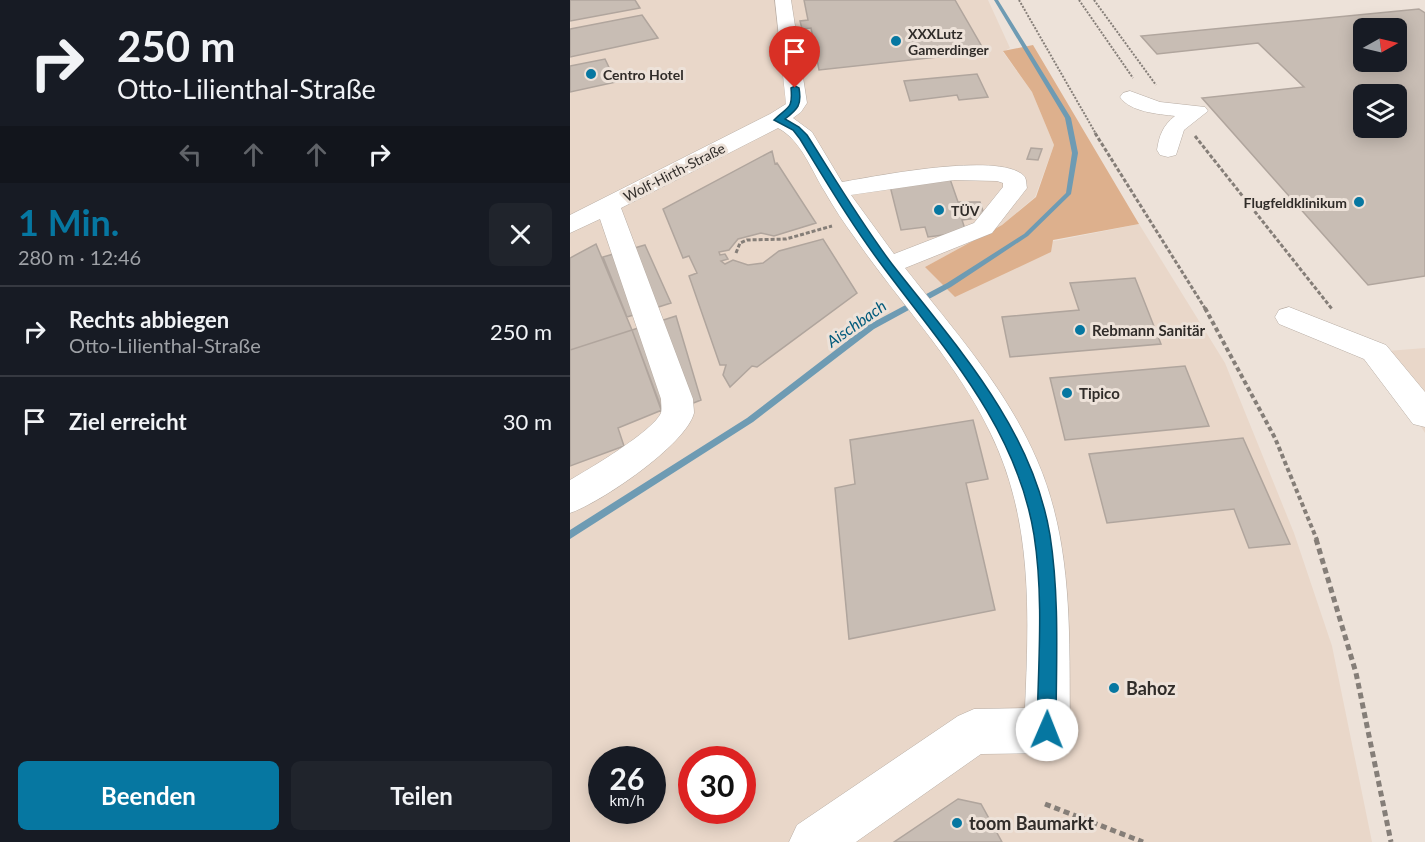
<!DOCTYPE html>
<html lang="de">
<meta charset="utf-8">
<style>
:root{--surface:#171b24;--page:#20242c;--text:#f1f3f6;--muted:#9ea1a6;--line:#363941;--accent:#0677a1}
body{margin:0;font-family:Lato,sans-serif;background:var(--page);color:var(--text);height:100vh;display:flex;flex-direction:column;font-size:22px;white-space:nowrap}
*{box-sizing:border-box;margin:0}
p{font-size:20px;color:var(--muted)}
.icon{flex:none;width:33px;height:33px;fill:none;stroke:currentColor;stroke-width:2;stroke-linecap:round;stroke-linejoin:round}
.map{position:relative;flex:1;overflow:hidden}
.sheet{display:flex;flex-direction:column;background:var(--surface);width:570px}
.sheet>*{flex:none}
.guide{background:#171b24;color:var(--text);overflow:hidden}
.needle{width:39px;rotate:82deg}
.buttons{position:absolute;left:783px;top:18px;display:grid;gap:12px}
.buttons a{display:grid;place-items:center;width:54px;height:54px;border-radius:9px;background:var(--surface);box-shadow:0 3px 15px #0003;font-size:30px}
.speed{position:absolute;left:18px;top:746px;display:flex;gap:12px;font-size:30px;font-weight:700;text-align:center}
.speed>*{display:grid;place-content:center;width:78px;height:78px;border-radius:50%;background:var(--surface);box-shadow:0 3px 15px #0003;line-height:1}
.speed small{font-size:15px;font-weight:400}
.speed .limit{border:9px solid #d22;background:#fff;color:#111}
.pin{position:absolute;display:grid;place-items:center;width:51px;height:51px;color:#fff;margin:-62px -26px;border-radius:50% 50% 50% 0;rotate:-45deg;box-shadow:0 0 6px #0007}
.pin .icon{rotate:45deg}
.me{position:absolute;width:66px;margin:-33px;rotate:1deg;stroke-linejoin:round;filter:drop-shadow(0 0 4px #0008)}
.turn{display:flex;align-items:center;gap:21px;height:126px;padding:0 18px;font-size:27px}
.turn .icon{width:78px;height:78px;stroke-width:2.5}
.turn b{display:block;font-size:42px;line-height:51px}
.lanes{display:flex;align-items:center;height:57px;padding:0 18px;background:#0003;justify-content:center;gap:30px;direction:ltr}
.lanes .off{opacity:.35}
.round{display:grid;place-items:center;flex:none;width:63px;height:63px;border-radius:9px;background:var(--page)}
.head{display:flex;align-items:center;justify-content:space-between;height:102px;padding:0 18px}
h1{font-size:36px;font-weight:700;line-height:45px;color:var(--accent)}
.cta{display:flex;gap:12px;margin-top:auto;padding:12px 18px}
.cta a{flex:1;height:69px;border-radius:9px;background:var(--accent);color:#fff;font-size:24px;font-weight:700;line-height:69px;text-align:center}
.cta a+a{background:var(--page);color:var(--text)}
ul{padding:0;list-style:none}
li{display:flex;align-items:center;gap:18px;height:90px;padding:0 18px;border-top:2px solid var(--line)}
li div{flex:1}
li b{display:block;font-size:22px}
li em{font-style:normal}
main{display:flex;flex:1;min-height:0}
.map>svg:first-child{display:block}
</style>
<main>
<section class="sheet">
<div class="guide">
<div class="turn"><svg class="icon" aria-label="right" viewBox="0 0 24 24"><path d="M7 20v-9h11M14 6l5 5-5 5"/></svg><div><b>250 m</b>Otto-Lilienthal-Straße</div></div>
<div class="lanes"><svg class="icon off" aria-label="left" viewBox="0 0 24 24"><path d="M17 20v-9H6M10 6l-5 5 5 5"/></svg><svg class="icon off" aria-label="ahead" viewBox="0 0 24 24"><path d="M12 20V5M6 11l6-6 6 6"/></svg><svg class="icon off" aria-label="ahead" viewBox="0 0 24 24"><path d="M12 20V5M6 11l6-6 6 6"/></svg><svg class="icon" aria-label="right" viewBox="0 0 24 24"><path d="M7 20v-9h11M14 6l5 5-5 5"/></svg></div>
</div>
<div class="head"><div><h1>1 Min.</h1><p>280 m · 12:46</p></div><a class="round"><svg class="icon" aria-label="close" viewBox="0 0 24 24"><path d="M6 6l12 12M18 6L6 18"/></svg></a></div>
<ul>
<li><svg class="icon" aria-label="right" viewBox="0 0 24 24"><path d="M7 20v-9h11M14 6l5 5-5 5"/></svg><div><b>Rechts abbiegen</b><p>Otto-Lilienthal-Straße</p></div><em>250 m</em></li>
<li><svg class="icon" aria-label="arrive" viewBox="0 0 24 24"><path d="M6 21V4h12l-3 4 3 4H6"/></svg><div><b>Ziel erreicht</b></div><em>30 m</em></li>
</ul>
<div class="cta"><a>Beenden</a><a>Teilen</a></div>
</section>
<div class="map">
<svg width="855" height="842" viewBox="0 0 855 842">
<rect width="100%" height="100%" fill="#ede2d9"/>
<path fill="#e9d7c9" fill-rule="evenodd" d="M0,0H418L440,48L433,52L462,92L484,145L465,197L432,225L355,267L569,224L655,363L724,533L762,646L802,842H0ZM32,759H82V810H32ZM122,759H172V810H122Z
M855,348V433L805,352Z"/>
<path fill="#ddb08d" d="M463,45L569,224L483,240L481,252L385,297L355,267L432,225L466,197L484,145L462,92L433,51Z"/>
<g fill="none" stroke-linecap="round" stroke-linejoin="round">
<path fill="#6e9bb3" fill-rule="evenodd" d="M424,0H428L501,118L508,153L501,194L458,236L381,287L304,329L183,422L0,539V530L177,418L298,325L377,283L454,234L496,193L502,153L495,118Z"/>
</g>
<path fill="#c8bdb4" stroke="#b0a59d" stroke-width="1.5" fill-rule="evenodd" d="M0,0H65L70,8L0,21Z
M234,0H385L415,52L249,70L241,28L232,29L230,21L238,20Z
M849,9L855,13V276L798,285L632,98L734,87L688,43L587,54L571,36ZM794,28H826V62H794ZM794,94H826V128H794Z
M72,15L88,38L0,57V29Z
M35,59L46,82L0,92V66Z
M407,74L418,97L389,100L387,95L340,101L334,81Z
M461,148L472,149L468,160L457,159Z
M202,151L205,164L207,163L246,223L204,236L191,233L168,239L159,250L149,252L150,255L155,254L158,259L151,261L155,264L163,260L178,265L193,263L209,251L253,239L287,293L187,367L182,366L160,387L153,375L156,365H150L119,276L127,273L119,256L113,258L93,209Z
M380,179L388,202H410L415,217L392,220L396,232L358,237L355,227L331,230L320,186Z
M26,244L62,330L0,350V258Z
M75,245L101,303L57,317L33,257Z
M565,278L591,344L440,357L432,317L509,310L500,283Z
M106,316L131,400L93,415L62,330Z
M62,330L92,410L48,428L54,446L0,466V350Z
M615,366L639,426L495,440L480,378Z
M403,420L418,479L396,483L425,610L279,639L265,488L285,484L280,440Z
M673,438L720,544L679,548L664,509L537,523L519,454Z
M388,799L411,804L432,842H324Z"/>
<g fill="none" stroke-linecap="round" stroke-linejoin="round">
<g stroke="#b8ada4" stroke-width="1">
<path id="minor" d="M205,0H221L237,103L231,112L223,118L242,132L272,182C307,176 427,152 453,175C457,178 456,184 457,188L422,233L335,268C383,329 436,388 467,460C504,545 499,639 500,730L493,746L477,753L411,754L286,842H219L227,825L388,716L404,709L455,708C459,613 463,519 420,432C386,361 329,302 285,238C274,223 264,208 255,192C241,170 232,141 208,128L51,208L123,399C123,403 124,409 124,413C116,445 30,503 0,513V480C19,469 82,432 91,413C92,409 91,403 91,399L30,219L0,233V215L200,114L216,104ZM384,180L427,181L433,183V187L404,223L324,254L281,195Z
M560,91L590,102L635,107L638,111L614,130L606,155L598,157L590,155L587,150C589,136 593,125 605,116C588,114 560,112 550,97L553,93Z
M719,307L816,345L855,392V427L843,424L794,359L709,324L705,317L709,310Z"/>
</g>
<path stroke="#857e78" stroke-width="2" stroke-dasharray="2 1.5" stroke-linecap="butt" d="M449,0L526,134
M509,0L563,78
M524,0L586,85"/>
<path stroke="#857e78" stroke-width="3" stroke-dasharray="4 2" stroke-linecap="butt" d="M525,133L636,310
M625,136L762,309
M166,253L170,243L177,240L216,239L262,226"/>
<path stroke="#857e78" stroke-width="4" stroke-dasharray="4.5 3" stroke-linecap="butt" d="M635,308L705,438L747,540"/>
<path stroke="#857e78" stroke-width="5" stroke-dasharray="6 4" stroke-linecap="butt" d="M746,539L786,673L821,842
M475,804L573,842"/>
<use href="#minor" fill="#fff" fill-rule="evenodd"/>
</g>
<path fill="#0677a1" stroke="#044d69" stroke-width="1.5" d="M225,86L229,88C232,105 228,109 215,119L229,127L237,135C265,179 291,223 322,264C387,347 462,428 480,535C490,599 486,666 486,730L483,737L477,740L470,737L467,730C468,666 474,599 464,535C447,429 376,351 314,268C283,227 257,183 230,139L223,130L204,120C218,106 223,110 221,88Z"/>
<g fill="#0677a1" stroke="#ede2d9" stroke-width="2">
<circle cx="326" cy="41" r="6"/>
<circle cx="21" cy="74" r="6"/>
<circle cx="789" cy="202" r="6"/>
<circle cx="369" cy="210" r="6"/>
<circle cx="510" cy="330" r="6"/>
<circle cx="497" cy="393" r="6"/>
<circle cx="544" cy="688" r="6"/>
<circle cx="387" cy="823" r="6"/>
</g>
<g text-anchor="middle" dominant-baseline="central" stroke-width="6" stroke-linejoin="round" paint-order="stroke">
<g font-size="14" font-weight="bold" fill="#302c29" stroke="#ede2d9" text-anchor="start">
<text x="338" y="33">XXXLutz<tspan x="338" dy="16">Gamerdinger</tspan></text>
<text x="33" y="74">Centro Hotel</text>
<text x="777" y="202" text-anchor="end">Flugfeldklinikum</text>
<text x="381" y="210">TÜV</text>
</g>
<g font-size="14" fill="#302c29" stroke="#ede2d9">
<text transform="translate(104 172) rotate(-27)">Wolf-Hirth-Straße</text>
</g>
<g font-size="15" font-weight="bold" fill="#302c29" stroke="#ede2d9" text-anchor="start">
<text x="522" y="330">Rebmann Sanitär</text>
<text x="509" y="393">Tipico</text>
</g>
<g font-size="16" font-style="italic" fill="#005a7b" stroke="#ede2d9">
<text transform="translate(286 323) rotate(-35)">Aischbach</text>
</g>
<g font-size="18" font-weight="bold" fill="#302c29" stroke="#ede2d9" text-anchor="start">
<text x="556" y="688">Bahoz</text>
<text x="399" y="823">toom Baumarkt</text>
</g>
</g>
</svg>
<div class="buttons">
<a><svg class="needle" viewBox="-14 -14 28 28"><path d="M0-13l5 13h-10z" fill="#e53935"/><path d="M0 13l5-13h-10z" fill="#9ea1a6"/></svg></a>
<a><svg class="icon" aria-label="layers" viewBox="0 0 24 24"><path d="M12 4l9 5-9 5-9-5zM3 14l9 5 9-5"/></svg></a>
</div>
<div class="speed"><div>26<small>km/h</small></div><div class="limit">30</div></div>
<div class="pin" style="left:225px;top:88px;background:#d93025"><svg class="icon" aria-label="arrive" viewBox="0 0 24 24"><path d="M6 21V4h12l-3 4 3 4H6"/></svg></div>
<svg class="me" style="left:477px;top:730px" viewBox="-20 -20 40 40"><circle r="19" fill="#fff"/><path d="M0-13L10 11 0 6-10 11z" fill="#0677a1"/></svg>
</div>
</main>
